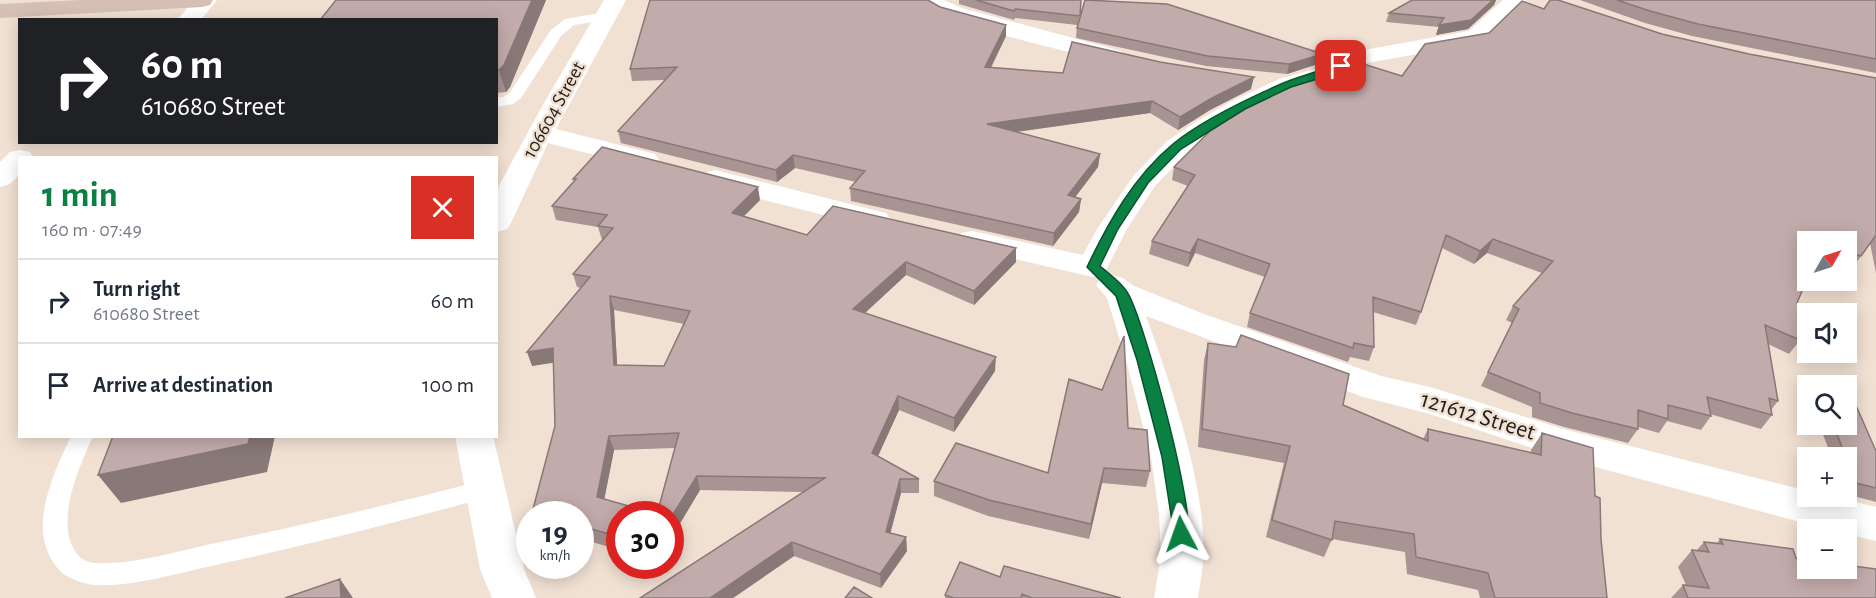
<!DOCTYPE html>
<meta charset="utf-8">
<style>
:root{--surface:#fff;--page:#f6f6f7;--text:#1f2937;--muted:#747a83;--line:#e0e1e3;--accent:#0b8043}
body{margin:0;font-family:"Alegreya Sans",sans-serif;background:var(--page);color:var(--text);height:100vh;display:flex;flex-direction:column;font-size:22px;white-space:nowrap}
*{box-sizing:border-box;margin:0}
p{font-size:20px;color:var(--muted)}
.icon{flex:none;width:33px;height:33px;fill:none;stroke:currentColor;stroke-width:2;stroke-linecap:round;stroke-linejoin:round}
.map{position:relative;flex:1;overflow:hidden}
.drawer{position:absolute;left:18px;top:156px;width:480px;height:282px;display:flex;flex-direction:column;background:var(--surface);border-radius:0px;box-shadow:0 3px 15px #0003}
.drawer>*{flex:none}
.hud{position:absolute;left:18px;top:18px;width:480px;height:126px;border-radius:0px;box-shadow:0 3px 15px #0003;background:#202124;color:#fff;overflow:hidden}
.needle{width:39px;rotate:51deg}
.buttons{position:absolute;left:1797px;top:231px;display:grid;gap:12px}
.buttons a{display:grid;place-items:center;width:60px;height:60px;border-radius:0px;background:var(--surface);box-shadow:0 3px 15px #0003;font-size:30px}
.speed{position:absolute;left:516px;top:501px;display:flex;gap:12px;font-size:30px;font-weight:700;text-align:center}
.speed>*{display:grid;place-content:center;width:78px;height:78px;border-radius:50%;background:var(--surface);box-shadow:0 3px 15px #0003;line-height:1}
.speed small{font-size:15px;font-weight:400}
.speed .limit{border:9px solid #d22;background:#fff;color:#111}
.pin{position:absolute;display:grid;place-items:center;width:51px;height:51px;color:#fff;margin:-26px;border-radius:12px;box-shadow:0 3px 9px #0006}
.me{position:absolute;width:66px;margin:-33px;rotate:356deg;stroke-linejoin:round;filter:drop-shadow(0 0 4px #0008)}
.turn{display:flex;align-items:center;gap:21px;height:126px;padding:0 24px;font-size:27px}
.turn .icon{width:78px;height:78px;stroke-width:2.5}
.turn b{display:block;font-size:42px;line-height:51px}
.round{display:grid;place-items:center;flex:none;width:63px;height:63px;border-radius:0px;background:var(--page)}
.summary{display:flex;align-items:center;justify-content:space-between;height:102px;padding:0 24px}
h1{font-size:36px;font-weight:600;line-height:45px;color:var(--accent)}
ul{padding:0;list-style:none}
li{display:flex;align-items:center;gap:18px;height:84px;padding:0 24px;border-top:2px solid var(--line)}
li div{flex:1}
li b{display:block;font-size:22px}
li em{font-style:normal}
.map>svg:first-child{display:block}
</style>
<div class="map">
<svg width="1876" height="598" viewBox="0 0 1876 598">
<rect width="100%" height="100%" fill="#f1e1d3"/>
<g fill="none" stroke-linecap="round" stroke-linejoin="round">
<path fill="#fff" fill-rule="evenodd" d="M606,12L611,13L613,16L611,19L574,25L561,36L521,98L513,104L496,107V97H504L510,92L551,30L565,19Z
M71,436H93C79,468 52,526 79,556C82,560 90,563 95,563C133,565 174,552 211,544C303,526 394,503 485,480L493,482L497,489L493,496L485,498C394,523 303,546 211,566C174,574 133,587 95,585C87,585 67,578 61,572C24,534 52,477 71,436Z"/>
<path fill="#fff" fill-rule="evenodd" d="M194,0H217L201,20H177Z
M604,0H626L556,129L655,154L659,160L655,166L645,168L548,143L511,223L507,229L496,232V191L540,110Z
M915,0H944L962,8L1121,51L1125,56L1121,61L1113,63L1105,61C1072,52 930,21 915,0Z
M1503,0H1527L1484,42L1367,63L1329,80L1297,89L1250,111L1215,133L1187,153L1155,186L1127,229L1104,274L1093,277L972,249L961,247L957,240L961,233L972,231L1083,255L1097,229L1134,175L1167,141L1197,121L1232,101L1279,79L1311,70L1353,52L1469,31Z
M20,150L30,152L34,158H20V174L10,184L0,187V162L10,152Z
M715,170L886,213L890,219L886,225L875,228L705,185L701,179L705,173Z
M1112,275L1123,278L1134,286L1204,314L1381,376L1434,388L1563,429L1808,491V496H1832L1876,507V541L1846,534V530H1830L1562,458L1430,414L1363,397L1146,316C1170,383 1207,487 1203,557C1203,571 1200,584 1198,598H1154L1161,556L1159,513L1151,457L1126,360L1107,298L1096,285L1101,278Z
M455,436H493L524,569L536,598H492L480,569Z"/>
<path fill="#d6c0b5" fill-rule="evenodd" d="M80,0H213L210,5L202,7L0,18V4Z"/>
</g>
<path fill="#a79493" fill-rule="evenodd" d="M546,0L510,87L506,92L496,93V20Z
M959,0H1081L1079,18L1321,63L1287,74L1206,66L1076,38L1077,25L1015,18L1014,20L959,4Z
M1412,0H1496L1494,5L1468,29L1436,35L1439,27L1386,22L1389,13Z
M1580,0H1876V73L1692,36L1645,23Z
M940,7L1006,25V36L991,68L1251,89L1210,110L1178,130L1150,113L1017,132L1100,154L1098,167L1075,197L1081,199L1079,212L1053,246L851,201L850,188L856,182L795,168L777,182L621,143L618,131L666,80L632,81L630,69Z
M1544,9L1749,54L1876,78V273L1870,243L1851,270L1846,268V242H1808L1797,303L1808,330L1789,354L1768,344L1778,401L1771,410L1772,415L1761,429L1710,414L1711,416L1701,430L1667,421L1659,433L1638,427V429L1628,443L1564,427L1532,417V407L1481,386L1512,323L1506,320L1513,306L1542,273L1487,253L1474,264L1442,248L1421,312L1416,325L1373,312L1374,347L1369,361L1350,357L1348,362L1247,327L1250,313L1265,277L1195,253L1188,267L1149,254L1152,241L1188,186L1172,180L1174,167L1205,136L1206,132L1402,76L1489,33Z
M573,179L760,200L744,216L807,235L1016,248V262L974,305L906,275L865,313L995,371L954,432L899,410L878,456L919,479V493H901L890,533L906,537L907,551L881,588L794,556L733,598L804,492L700,490L670,540V514H620V550L585,540H580V514H536L533,509L555,426L553,362L532,366L581,288L577,287L573,274L603,240H602L598,227L556,220L552,206L574,181ZM614,310L684,324L664,366L617,365ZM675,448L657,514L604,499L614,450Z
M1208,343L1343,405L1423,439L1428,429L1531,453V450L1542,433L1595,496L1601,539L1607,598H1480L1478,590L1407,574L1405,552L1332,539L1324,557L1266,537L1284,463L1198,447L1204,360Z
M1819,424H1846L1876,451V502L1846,494V458H1832Z
M1128,428L1150,471L1146,487L1102,483L1089,539L988,516L934,496V481L1048,473Z
M1720,539L1796,558L1876,598H1671L1683,585H1686L1678,567L1692,550L1696,551L1704,542L1717,543Z
M1000,577L1121,598H945V595Z"/>
<path fill="#887878" d="M532,0H546L510,87L506,92L499,70Z
M1493,0H1496L1494,5L1468,29L1436,35L1439,25Z
M1006,25V36L985,79V67Z
M1323,54L1321,63L1287,74L1289,64Z
M1254,77L1251,89L1210,110L1178,130L1180,117L1212,98Z
M1152,101L1150,113L986,136L987,124Z
M1100,154L1098,167L1067,208L1068,195Z
M793,155L795,168L777,182L776,170Z
M758,187L760,200L734,226L732,213Z
M1081,199L1079,212L1053,246L1054,233Z
M1198,239L1195,253L1188,267L1190,253Z
M1493,239L1487,253L1474,264L1480,251Z
M1016,248V262L974,305V291Z
M906,262V275L854,323L853,309Z
M610,296L614,310L618,379L614,365Z
M553,348L558,362L532,366L527,352Z
M996,357L995,371L954,432V418Z
M898,396L899,410L873,467L872,453Z
M250,436H275L267,472L121,503L98,475Z
M609,436L614,450L602,511L597,497Z
M1104,468L1102,483L1089,539L1091,524Z
M697,476L700,490L670,540V519Z
M900,479L901,493L887,546L886,532Z
M906,537L907,551L881,588L880,574Z
M792,542L794,556L733,598H710Z
M340,579L353,598H341Z"/>
<path fill="#c2acab" stroke="#887878" stroke-width="1.5" fill-rule="evenodd" d="M336,0H532L504,65L499,70H496V20H320Z
M650,0H928L940,7L1006,25L985,67L1063,73L1072,42L1160,62L1254,77L1212,98L1180,117L1152,101L987,124L1100,154L1068,195L1081,199L1054,233L850,188L865,171L793,155L776,170L618,131L677,67L630,69Z
M976,0H1081L1080,16L1015,9L1014,11Z
M1085,0L1167,4L1323,54L1289,64L1208,56L1077,28Z
M1412,0H1493L1471,20L1439,25L1444,18L1389,13Z
M1550,0H1558L1662,34L1749,54L1876,78V235L1861,256L1846,252V242H1808V277L1797,303L1820,313L1808,314V330L1800,340L1765,325L1778,401L1769,398L1772,415L1707,397L1711,416L1668,405V419L1638,410V429L1572,413L1540,403V393L1488,372L1519,309L1513,306L1553,261L1493,239L1480,251L1446,235L1421,312L1373,297L1374,347L1354,343L1353,348L1250,313L1270,264L1198,239L1190,253L1152,241L1195,175L1174,167L1208,133L1206,132L1254,101L1301,79L1333,70L1354,61L1402,76L1425,44L1489,33L1522,1L1544,9Z
M1617,0H1876V59L1698,24L1650,11Z
M602,147L758,187L732,213L807,235L833,206L1016,248L974,291L906,262L853,309L996,357L954,418L898,396L872,453L919,479H900L886,532L906,537L880,574L792,542L710,598H640L825,478L697,476L670,519V514H620V537L580,526V514H552L554,507L533,509L555,426L553,348L527,352L590,277L573,274L613,228L598,226L607,215L552,206L576,179H573ZM610,296L690,311L664,366L614,365ZM679,433L657,514L597,497L609,436Z
M1241,335L1349,374L1343,405L1428,441V429L1541,455L1542,433L1593,448L1595,496L1600,498L1601,539L1607,598H1495L1488,573L1416,557L1414,534L1335,521L1332,540L1272,520L1290,446L1202,429L1208,343L1236,347Z
M1124,336L1128,428L1147,430L1150,471L1104,468L1091,524L989,500L934,481L956,443L1048,473L1069,379L1102,390Z
M1847,385L1876,451V488L1856,483L1833,424H1846V386H1845Z
M113,436H250L248,444L98,475Z
M1720,539L1793,549L1796,558L1808,560V568H1846V565L1876,569V598H1688L1683,585L1709,588L1692,550L1709,552L1704,542L1723,544Z
M960,562L1000,577L1004,566L1121,598H1032L1022,594L1021,598H954L945,595Z
M340,579L341,598H285Z
M854,587L872,598H845Z"/>
<path fill="#0b8043" stroke="#07532c" stroke-width="1.5" d="M1337,64L1346,66L1324,77L1291,87L1245,109L1181,149L1148,183L1118,229L1100,266C1109,274 1121,282 1127,292C1143,315 1198,518 1187,540L1181,542L1175,540L1162,457L1137,360L1116,296L1087,267C1108,223 1134,176 1173,144C1201,121 1247,99 1281,84C1299,76 1319,72 1337,64Z"/>
<g text-anchor="middle" dominant-baseline="central" stroke-width="5" stroke-linejoin="round" paint-order="stroke">
<g font-size="20" fill="#241e19" stroke="#f1e1d3">
<text transform="translate(554 110) rotate(-61)">106604 Street</text>
</g>
<g font-size="24" fill="#241e19" stroke="#f1e1d3">
<text transform="translate(1478 416) rotate(17)">121612 Street</text>
</g>
</g>
</svg>
<div class="buttons">
<a><svg class="needle" viewBox="-14 -14 28 28"><path d="M0-13l5 13h-10z" fill="#e53935"/><path d="M0 13l5-13h-10z" fill="#747a83"/></svg></a>
<a><svg class="icon" aria-label="sound" viewBox="0 0 24 24"><path d="M4 9h4l5-4v14l-5-4H4zM17 9q2 3 0 6"/></svg></a>
<a><svg class="icon" aria-label="search" viewBox="0 0 24 24"><circle cx="10" cy="10" r="6"/><path d="M15 15l6 6"/></svg></a>
<a>+</a>
<a>−</a>
</div>
<div class="speed"><div>19<small>km/h</small></div><div class="limit">30</div></div>
<div class="pin" style="left:1341px;top:66px;background:#d93025"><svg class="icon" aria-label="arrive" viewBox="0 0 24 24"><path d="M6 21V4h12l-3 4 3 4H6"/></svg></div>
<svg class="me" style="left:1181px;top:534px" viewBox="-20 -20 40 40"><path d="M0-17L14 15 0 8-14 15z" fill="#0b8043" stroke="#fff" stroke-width="4"/></svg>
<div class="hud">
<div class="turn"><svg class="icon" aria-label="right" viewBox="0 0 24 24"><path d="M7 20v-9h11M14 6l5 5-5 5"/></svg><div><b>60 m</b>610680 Street</div></div>
</div>
<section class="drawer">
<div class="summary"><div><h1>1 min</h1><p>160 m · 07:49</p></div><a class="round" style="background:#d93025;color:#fff"><svg class="icon" aria-label="close" viewBox="0 0 24 24"><path d="M6 6l12 12M18 6L6 18"/></svg></a></div>
<ul>
<li><svg class="icon" aria-label="right" viewBox="0 0 24 24"><path d="M7 20v-9h11M14 6l5 5-5 5"/></svg><div><b>Turn right</b><p>610680 Street</p></div><em>60 m</em></li>
<li><svg class="icon" aria-label="arrive" viewBox="0 0 24 24"><path d="M6 21V4h12l-3 4 3 4H6"/></svg><div><b>Arrive at destination</b></div><em>100 m</em></li>
</ul>
</section>
</div>
